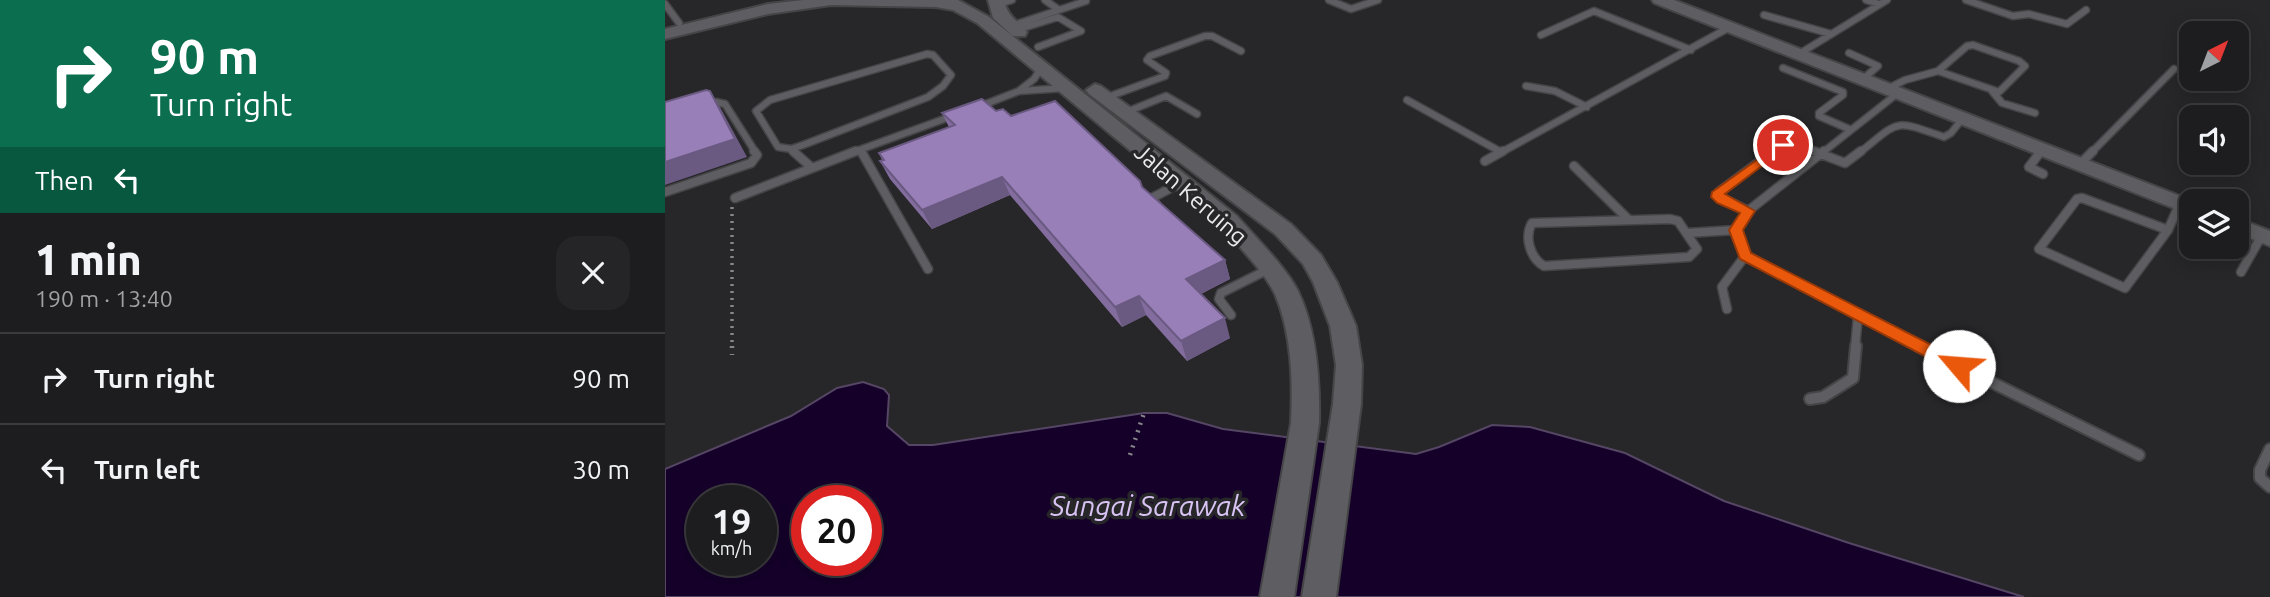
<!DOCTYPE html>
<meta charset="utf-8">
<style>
:root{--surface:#1d1c1f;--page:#252528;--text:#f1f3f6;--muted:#a0a1a4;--line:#3b3a3d}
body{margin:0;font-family:Ubuntu,sans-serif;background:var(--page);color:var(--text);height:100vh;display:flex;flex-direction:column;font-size:26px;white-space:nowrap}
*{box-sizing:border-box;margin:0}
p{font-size:23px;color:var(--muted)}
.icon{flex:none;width:38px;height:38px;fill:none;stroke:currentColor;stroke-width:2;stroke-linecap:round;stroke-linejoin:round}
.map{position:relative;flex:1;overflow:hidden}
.details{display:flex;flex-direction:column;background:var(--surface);width:665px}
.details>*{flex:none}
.banner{background:#0b6e4f;color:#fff;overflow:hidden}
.needle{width:46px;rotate:42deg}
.controls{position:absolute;left:1514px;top:21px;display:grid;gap:14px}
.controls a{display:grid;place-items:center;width:70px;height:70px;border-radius:14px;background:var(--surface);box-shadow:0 4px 18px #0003,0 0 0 2px var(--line);font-size:35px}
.speed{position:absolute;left:21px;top:485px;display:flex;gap:14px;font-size:35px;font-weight:700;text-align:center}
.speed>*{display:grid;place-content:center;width:91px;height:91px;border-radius:50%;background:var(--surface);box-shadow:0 4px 18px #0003,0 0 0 2px var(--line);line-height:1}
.speed small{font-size:18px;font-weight:400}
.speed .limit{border:10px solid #d22;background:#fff;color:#111}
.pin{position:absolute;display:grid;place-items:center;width:60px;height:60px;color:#fff;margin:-30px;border:4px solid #fff;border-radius:50%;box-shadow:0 2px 7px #0007}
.me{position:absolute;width:77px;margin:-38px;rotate:297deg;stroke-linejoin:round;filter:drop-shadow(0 0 5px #0008)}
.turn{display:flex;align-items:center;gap:24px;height:147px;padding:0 35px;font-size:32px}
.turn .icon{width:91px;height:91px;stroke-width:2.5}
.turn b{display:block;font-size:49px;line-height:60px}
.then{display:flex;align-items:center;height:66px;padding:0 35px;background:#0003;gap:14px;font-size:26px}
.round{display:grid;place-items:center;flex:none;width:74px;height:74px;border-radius:21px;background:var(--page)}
.overview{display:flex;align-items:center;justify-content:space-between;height:119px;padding:0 35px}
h1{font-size:42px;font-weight:800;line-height:52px}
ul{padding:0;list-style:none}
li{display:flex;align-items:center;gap:21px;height:91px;padding:0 35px;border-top:2px solid var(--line)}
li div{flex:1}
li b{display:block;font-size:26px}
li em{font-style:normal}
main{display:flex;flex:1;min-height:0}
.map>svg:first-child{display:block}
</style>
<main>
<section class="details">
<div class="banner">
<div class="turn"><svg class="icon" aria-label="right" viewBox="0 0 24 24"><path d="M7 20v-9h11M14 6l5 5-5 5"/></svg><div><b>90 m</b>Turn right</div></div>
<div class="then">Then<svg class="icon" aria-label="left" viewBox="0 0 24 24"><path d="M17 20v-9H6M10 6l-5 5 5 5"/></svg></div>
</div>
<div class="overview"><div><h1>1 min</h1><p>190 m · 13:40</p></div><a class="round"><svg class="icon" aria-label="close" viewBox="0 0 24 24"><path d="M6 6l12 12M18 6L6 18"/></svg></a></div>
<ul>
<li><svg class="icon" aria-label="right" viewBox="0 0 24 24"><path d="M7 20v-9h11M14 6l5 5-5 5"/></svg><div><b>Turn right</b></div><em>90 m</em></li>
<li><svg class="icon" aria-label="left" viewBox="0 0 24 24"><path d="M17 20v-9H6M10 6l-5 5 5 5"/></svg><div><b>Turn left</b></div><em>30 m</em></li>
</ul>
</section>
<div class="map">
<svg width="1605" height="597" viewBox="0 0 1605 597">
<rect width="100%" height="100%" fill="#272629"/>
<path fill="#15002a" stroke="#554664" stroke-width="2" fill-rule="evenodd" d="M198,382L219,389L224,395L222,426L244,445H268L479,413H502L558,429L751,454L774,447L827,425L865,427L960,453L1059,501L1184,543L1359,597H0V469L126,416L172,388ZM37,500H96V560H37ZM142,500H201V560H142Z"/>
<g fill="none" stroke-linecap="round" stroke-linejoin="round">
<g stroke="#454447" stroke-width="9">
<path id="lane-far2" d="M664,0L686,9L713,0
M1201,0L1214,4
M1301,0L1348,16L1364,14L1402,24L1421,10
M0,4L14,23
M331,5L347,0
M394,10L421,1
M1099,15L1166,34
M346,26L394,10L380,0
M352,30L393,17L416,31
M876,35L929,11L1026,50
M1308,45L1354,61L1360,66L1334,92L1273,71L1302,46Z
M373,47L416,31
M1184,53L1213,66L1198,79
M262,54L268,55L286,75L278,86L263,97L138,145L126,149L113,147L91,111L105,100Z
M1134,54L1222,0
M1118,68L1178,92V95L1154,113V116L1184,129
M861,86L890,91L922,107
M1222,89L1240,80L1273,71
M355,90L369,79L377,67
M1327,91L1337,103L1370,113
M440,98L500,76L501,73L482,60L485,56L540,36H547L576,51
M742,100L836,152
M42,105L51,102L60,104L91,153
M313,107L354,91L401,88
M459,113L501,96L532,114
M126,149L130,153
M195,150L197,153
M186,153L290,115
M835,153L1065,27
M1106,153C1124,139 1134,145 1153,153
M1157,153L1233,93
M1194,153C1236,120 1227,119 1279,137L1286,133L1298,118
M1374,153L1377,149
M1426,153L1509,69"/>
</g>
<g stroke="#454447" stroke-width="11">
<path id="lane-far1" d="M128,151L146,167
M196,151L263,269
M1148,151L1180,163L1196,151
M1159,151L1083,211L1071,230L1080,256L1257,348
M1376,151L1364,167L1378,174
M820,161L838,151
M1415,164L1428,151
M909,166L963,219
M0,192L86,163L92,155L89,151
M70,198L191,151
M1417,198L1503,230L1460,288L1374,249L1412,199Z
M492,206L487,198L517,182
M1083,211L1053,196L1054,192L1109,151
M1005,219L1013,221L1032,249L1024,257L879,266C865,258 859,237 867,223Z
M1503,230L1515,203
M1022,233L1071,230
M1576,272L1597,235
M1062,309L1057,287L1080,256
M566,315L554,299L556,293L604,269
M1190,348L1193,316"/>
</g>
<g stroke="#454447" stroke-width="14">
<path id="lane" d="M1253,346L1474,455
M1145,399L1158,397L1188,378L1191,346
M1605,449L1595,470V478L1605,487"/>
</g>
<g stroke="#454447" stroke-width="4">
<path id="secondary" d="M138,0H293L324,17L572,216C591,238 620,266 633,291C652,331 655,379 654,423L629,597H595L626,423C628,381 627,334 610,294C598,270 574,247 556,226L312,23L288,10L271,7L166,5L103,14L0,39V29L103,4Z
M323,0H339C342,16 352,20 362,32L360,36H348L328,18Z
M987,0H1009L1528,201H1526V215L989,3Z
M430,84L436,86L626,224L656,255L672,282L691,326L697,365L696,404L671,597H637L668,404L671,365L665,326L648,282L638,264L610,234L424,94L421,90Z
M1572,218L1605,231V246L1572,233Z"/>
</g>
<path stroke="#868588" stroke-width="3.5" stroke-dasharray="2 5" stroke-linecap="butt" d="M67,207V348"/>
<path stroke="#868588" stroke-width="4.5" stroke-dasharray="2 6" stroke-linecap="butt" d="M67,346V355
M465,455L479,413"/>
<use href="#lane-far2" stroke="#5e5d61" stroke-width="6"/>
<use href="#lane-far1" stroke="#5e5d61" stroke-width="8"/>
<use href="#lane" stroke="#5e5d61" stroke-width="10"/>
<use href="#secondary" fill="#5e5d61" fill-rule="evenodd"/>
</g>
<path fill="#836d9e" d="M331,111L346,116L477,187L560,260L565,279L536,294L565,338L522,361L481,315L457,327L345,195L267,229L225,179L215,161L217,160L214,153L284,127L277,113Z"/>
<path fill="#6a5981" d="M45,91L56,109L82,157L0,185V162Z
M337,177L345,195L267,229L257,210Z
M560,260L565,279L527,298L521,279Z
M474,296L481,315L457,327L450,307Z
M560,318L565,338L522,361L516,341Z"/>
<path fill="#987fb8" stroke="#6a5981" stroke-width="2" d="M41,90L45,91L70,139L0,162V102Z
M317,99L331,111L338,109L346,116L390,101L475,181L477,187L560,260L521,279L560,318L516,341L474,296L450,307L337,177L257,210L215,161L219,160L214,153L290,125L277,113Z"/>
<path fill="#ea580c" stroke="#983908" stroke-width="2" d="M1118,141L1122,142V147L1060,194L1090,211L1078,230L1086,253L1300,362L1302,366L1300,371H1288L1075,259L1064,230L1075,213L1052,203L1046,197L1047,192Z"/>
<g text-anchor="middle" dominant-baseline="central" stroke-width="7" stroke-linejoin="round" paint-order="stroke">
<g font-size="23" fill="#ebebed" stroke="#272629">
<text transform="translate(526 194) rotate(41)">Jalan Keruing</text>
</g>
<g font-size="28" font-style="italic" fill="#d8c3f4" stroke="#272629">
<text x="483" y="505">Sungai Sarawak</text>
</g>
</g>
</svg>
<div class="controls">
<a><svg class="needle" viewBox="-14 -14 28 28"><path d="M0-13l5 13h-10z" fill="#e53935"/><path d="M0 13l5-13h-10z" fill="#a0a1a4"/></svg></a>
<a><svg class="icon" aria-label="sound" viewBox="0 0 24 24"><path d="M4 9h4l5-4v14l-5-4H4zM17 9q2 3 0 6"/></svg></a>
<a><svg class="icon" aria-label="layers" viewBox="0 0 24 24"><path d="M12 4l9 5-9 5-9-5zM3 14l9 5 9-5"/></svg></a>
</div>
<div class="speed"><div>19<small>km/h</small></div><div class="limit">20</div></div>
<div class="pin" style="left:1118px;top:145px;background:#d93025"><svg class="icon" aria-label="arrive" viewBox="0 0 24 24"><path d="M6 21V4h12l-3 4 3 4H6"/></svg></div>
<svg class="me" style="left:1294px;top:366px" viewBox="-20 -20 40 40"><circle r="19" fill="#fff"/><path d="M0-13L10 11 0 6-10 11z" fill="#ea580c"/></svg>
</div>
</main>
